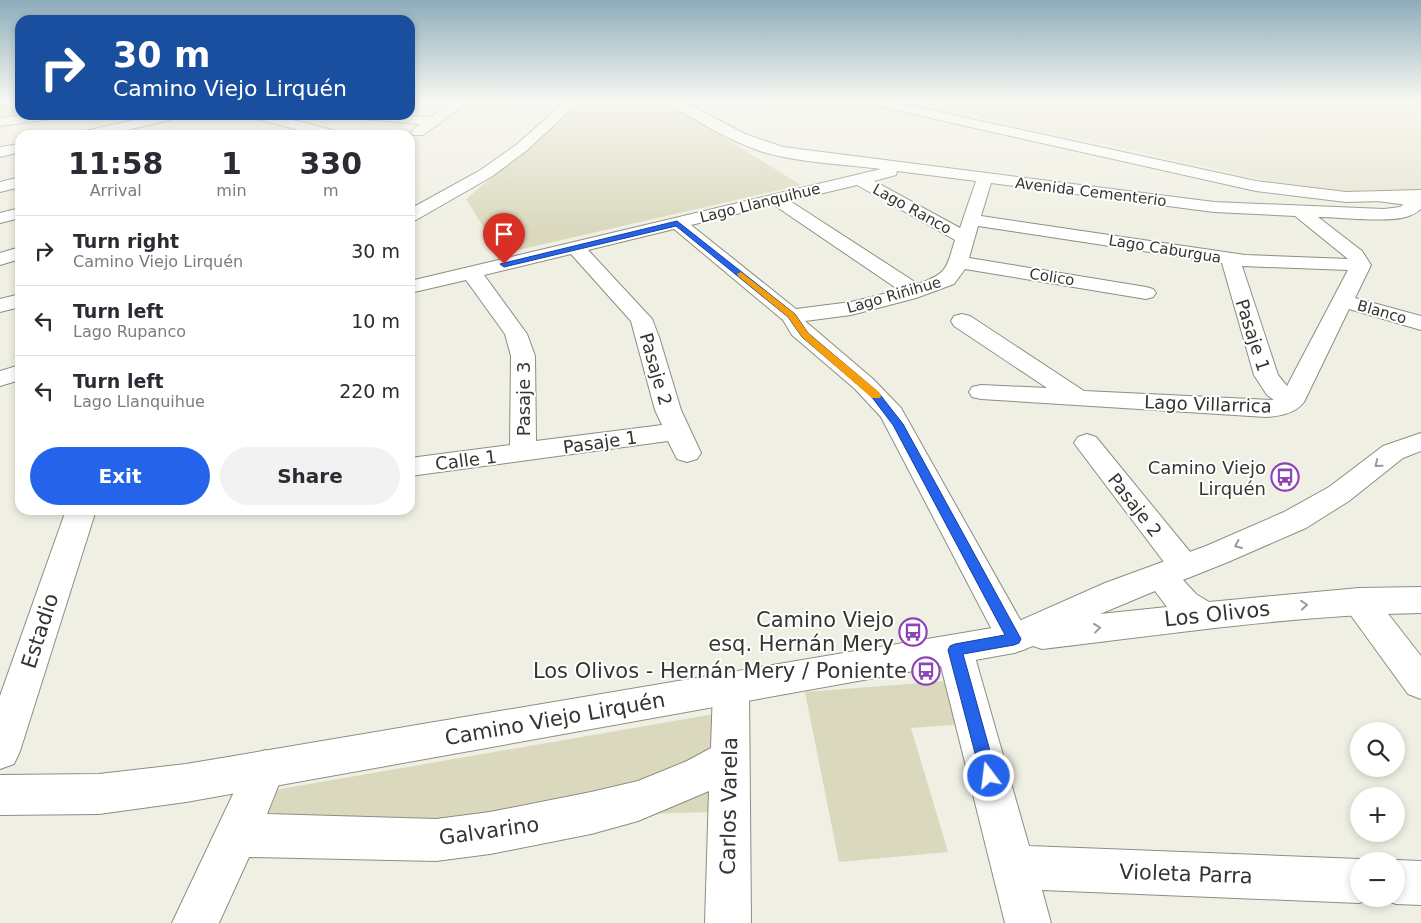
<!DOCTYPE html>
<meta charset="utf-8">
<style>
:root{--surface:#fff;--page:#f2f2f3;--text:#2b2b33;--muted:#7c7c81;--line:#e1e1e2;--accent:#2563eb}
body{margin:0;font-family:"DejaVu Sans",sans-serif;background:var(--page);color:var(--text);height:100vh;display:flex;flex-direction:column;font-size:19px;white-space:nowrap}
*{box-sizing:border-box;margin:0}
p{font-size:16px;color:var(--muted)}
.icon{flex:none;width:28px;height:28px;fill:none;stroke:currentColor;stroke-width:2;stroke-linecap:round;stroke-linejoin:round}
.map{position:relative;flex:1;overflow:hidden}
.drawer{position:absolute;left:15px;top:130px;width:400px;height:385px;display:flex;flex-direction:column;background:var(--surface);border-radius:15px;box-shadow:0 2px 8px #0003}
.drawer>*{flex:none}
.top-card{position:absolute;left:15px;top:15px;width:400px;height:105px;border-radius:15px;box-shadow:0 2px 8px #0003;background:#1a4fa0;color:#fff;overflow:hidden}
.tools{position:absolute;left:1350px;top:722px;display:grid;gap:10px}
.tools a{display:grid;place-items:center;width:55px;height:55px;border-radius:50%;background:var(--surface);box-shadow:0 2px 8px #0003;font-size:25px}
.pin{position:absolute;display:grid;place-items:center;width:42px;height:42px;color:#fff;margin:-51px -21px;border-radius:50% 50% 50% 0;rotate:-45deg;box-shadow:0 0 5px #0007}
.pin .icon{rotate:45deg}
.me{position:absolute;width:55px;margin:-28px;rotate:345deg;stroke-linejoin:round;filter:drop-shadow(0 0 4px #0008)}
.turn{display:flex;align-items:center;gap:18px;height:105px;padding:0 15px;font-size:22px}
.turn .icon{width:65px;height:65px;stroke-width:2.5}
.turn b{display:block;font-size:35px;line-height:42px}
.eta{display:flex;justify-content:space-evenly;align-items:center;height:85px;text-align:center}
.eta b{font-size:30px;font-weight:800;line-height:35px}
.cta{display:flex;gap:10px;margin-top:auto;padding:10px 15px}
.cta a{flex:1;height:58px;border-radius:30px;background:var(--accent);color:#fff;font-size:20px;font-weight:800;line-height:58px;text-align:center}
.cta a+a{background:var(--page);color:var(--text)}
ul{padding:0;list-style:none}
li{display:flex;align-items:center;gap:15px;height:70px;padding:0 15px;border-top:1px solid var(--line)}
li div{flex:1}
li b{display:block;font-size:19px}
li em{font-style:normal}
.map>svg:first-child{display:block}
</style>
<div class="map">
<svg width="1421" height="923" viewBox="0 0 1421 923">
<rect width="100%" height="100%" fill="#efefe3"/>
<path fill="#e5e4d1" d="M906,100H1421V190L1343,192L1287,185Z"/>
<path fill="#dad8bd" d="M584,100H659L692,118L801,185L500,254L466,199Z
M13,102L20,104V112L0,118V105Z
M948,681L963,724L911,728L948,852L839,862L805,692Z
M720,713L712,812L258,825L269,791Z"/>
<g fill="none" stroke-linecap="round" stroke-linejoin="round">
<g stroke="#8e8d82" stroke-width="2">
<path id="street" d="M0,100H10L8,103L0,104Z
M456,100H471L423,135H413L411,132L420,124L365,119L358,115L431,117Z
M567,100H581L526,151L491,177L416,220L410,221V209L479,171L516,145Z
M666,100H681L745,134L783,147L1214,202L1384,209L1400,207L1413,198L1421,197V209C1418,211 1415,214 1411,215C1394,224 1339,217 1318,217L1362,251L1371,265L1355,298L1421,316V330L1349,309L1304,402C1295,414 1279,416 1266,417L981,399L972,397L969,392L972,387L981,385L1047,388L954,326L951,321L954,316L962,314L970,316L1084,391L1274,400L1267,395L1254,375L1222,263L978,226L969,258L1146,287L1153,289L1156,293L1153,297L1146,299L965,269L954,284L916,298L851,315L805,321L873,379L901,408L1031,639L1026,649L1014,653L1002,649L881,417L855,389L792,335L783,320L674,229L588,250L652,319L659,337L681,410L701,453L697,459L687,462L677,459L668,441L410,476V458L510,445L511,356L505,334L466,280L410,293V281L881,169C843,164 801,163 763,152C729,141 698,121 667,103ZM897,171L976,181L960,228L874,181L896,175ZM991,183L1214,212L1295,216L1348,259L1245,255L981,216ZM857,185L955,240C946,269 948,273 918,284L790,201ZM774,205L899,290L851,302L796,309L691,225ZM571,254L631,321L655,410L662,425L536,441L535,356L527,334L484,275ZM1242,266L1348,270L1287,386L1278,375Z
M30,115H59L57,118L0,126V118Z
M156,115H170L172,117L170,120L105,135H79L81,132Z
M251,115H274L340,132L342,135H318L253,118Z
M20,144V152L0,157V147Z
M20,177V187L0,192V182Z
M20,208V218L0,223V213Z
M20,247V259L0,265V253Z
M20,294V307L0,312V299Z
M20,365V380L0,386V371Z
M1087,434L1096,437L1195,558L1200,566L1195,574L1184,578L1173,574L1074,443L1078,437Z
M66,510H96L20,751L14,764L0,769V696Z
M1359,588L1371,592L1421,656V699L1408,694L1347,610L1342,601L1347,592Z
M955,635L967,640L973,650L1029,846L1359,859L1365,861H1359V899H1370L1359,903L1042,890L1051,923H1005L937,650L943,640Z
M731,673L744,678L749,689L751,923H705L709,791L638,821L591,834L490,854L436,861L249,857L219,923H172L251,756L265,750L279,756L285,769L267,814L436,819L490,812L591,792L638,781L687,761L711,748L713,689L718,678Z
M1396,860L1421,861V905L1396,904L1383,899H1396V861H1393Z"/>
</g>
<g stroke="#8e8d82" stroke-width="2">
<path id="secondary" d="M1384,192L1421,197V207L1378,201L1376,197L1378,193Z
M1421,433V451L1403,458L1349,501L1306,528L1228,562L1183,580L1196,594L1209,602L1359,588L1421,587V613C1294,615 1168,634 1042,649L1033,646L1014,653L186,802L99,814L0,815V775L99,774L186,764L1010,625L1105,583L1206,546L1284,512L1329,487L1383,446ZM1155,591L1167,607L1100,614Z"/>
</g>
<g stroke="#8e8d82" stroke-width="2">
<path id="primary" d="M861,100H884L1256,181L1346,192L1421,190V200L1346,202L1256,191L868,104Z"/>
</g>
<use href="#street" fill="#fff" fill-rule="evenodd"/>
<use href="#secondary" fill="#fff" fill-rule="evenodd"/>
<use href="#primary" fill="#fff" fill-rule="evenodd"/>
</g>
<defs><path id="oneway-chevron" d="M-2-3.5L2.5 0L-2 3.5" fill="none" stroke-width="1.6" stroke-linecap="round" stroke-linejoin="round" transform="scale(1.25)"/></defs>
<g stroke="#9a9a98">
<use href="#oneway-chevron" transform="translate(1378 464) rotate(141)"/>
<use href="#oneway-chevron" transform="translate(1238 545) rotate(156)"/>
<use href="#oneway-chevron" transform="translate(1304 605) rotate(-5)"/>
<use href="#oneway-chevron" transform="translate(1097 628) rotate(-7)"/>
</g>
<linearGradient id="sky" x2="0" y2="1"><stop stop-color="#8dadbb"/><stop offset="0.44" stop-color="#f8f8f2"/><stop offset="1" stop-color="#f8f8f2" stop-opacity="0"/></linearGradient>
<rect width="1421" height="229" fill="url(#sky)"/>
<path fill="#2563eb" stroke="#184099" d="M677,221L795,314L808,333L878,392L903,424L1021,639L1019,643L1014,645L963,654L997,776L995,782L989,784L983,782L981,776L948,650L950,646L955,644L1005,635L893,425L871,396L802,337L788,317L676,226L504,267L500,264Z"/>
<path fill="#f59e0b" d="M741,272L795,314L808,333L880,393L881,396L880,398H872L802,337L788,317L738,276L737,274Z"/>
<defs>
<g id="bus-ring" transform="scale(1.4375)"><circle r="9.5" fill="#fff" stroke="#8d44b7" stroke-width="1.5"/><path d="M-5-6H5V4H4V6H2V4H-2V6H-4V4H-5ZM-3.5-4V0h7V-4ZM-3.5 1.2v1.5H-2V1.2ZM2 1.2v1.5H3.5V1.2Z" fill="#8d44b7"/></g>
</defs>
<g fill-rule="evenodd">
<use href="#bus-ring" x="1285" y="477"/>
<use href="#bus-ring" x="913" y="632"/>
<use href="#bus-ring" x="926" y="671"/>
</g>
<g text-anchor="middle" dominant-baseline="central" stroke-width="4" stroke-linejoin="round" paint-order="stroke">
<g font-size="15" fill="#353530" stroke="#fff">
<text transform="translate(1091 192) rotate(7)">Avenida Cementerio</text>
<text transform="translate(760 203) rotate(-14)">Lago Llanquihue</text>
<text transform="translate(912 209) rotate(29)">Lago Ranco</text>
<text transform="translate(1165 249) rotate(9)">Lago Caburgua</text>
<text transform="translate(1052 277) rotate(9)">Colico</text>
<text transform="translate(894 295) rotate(-16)">Lago Riñihue</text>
<text transform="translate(1382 312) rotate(16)">Blanco</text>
</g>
<g font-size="18" fill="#353530" stroke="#fff">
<text transform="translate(1253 335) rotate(72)">Pasaje 1</text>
<text transform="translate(656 369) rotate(74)">Pasaje 2</text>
<text transform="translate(523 399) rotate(-90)">Pasaje 3</text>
<text transform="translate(1208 404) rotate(2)">Lago Villarrica</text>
<text transform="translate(600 442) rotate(-8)">Pasaje 1</text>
<text transform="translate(466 460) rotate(-7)">Calle 1</text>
<text transform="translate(1135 505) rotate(52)">Pasaje 2</text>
</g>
<g font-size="18" fill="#353530" stroke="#fff" text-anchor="end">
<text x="1266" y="467">Camino Viejo<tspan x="1266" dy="21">Lirquén</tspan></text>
</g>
<g font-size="21" fill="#353530" stroke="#fff">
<text transform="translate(1217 614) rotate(-6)">Los Olivos</text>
<text transform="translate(40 631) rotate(-72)">Estadio</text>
<text transform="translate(555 719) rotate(-10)">Camino Viejo Lirquén</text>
<text transform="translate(729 806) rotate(-89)">Carlos Varela</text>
<text transform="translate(489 831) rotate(-8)">Galvarino</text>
<text transform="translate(1186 874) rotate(2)">Violeta Parra</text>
</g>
<g font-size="21" fill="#353530" stroke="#fff" text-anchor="end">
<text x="894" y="620">Camino Viejo<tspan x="894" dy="24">esq. Hernán Mery</tspan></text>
<text x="907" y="671">Los Olivos - Hernán Mery / Poniente</text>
</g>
</g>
</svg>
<div class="tools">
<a><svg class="icon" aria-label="search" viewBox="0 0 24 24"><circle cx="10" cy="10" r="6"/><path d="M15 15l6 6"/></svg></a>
<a>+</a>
<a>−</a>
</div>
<div class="pin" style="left:504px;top:264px;background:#d93025"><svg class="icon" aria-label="arrive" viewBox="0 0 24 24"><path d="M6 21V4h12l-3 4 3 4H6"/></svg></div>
<svg class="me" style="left:989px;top:776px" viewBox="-20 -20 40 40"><circle r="17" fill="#2563eb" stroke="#fff" stroke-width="3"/><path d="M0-11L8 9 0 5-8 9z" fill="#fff"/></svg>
<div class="top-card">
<div class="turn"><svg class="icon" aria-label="right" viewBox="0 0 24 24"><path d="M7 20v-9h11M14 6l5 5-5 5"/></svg><div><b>30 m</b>Camino Viejo Lirquén</div></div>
</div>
<section class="drawer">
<div class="eta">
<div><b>11:58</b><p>Arrival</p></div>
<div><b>1</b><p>min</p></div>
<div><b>330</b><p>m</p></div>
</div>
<ul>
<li><svg class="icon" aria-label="right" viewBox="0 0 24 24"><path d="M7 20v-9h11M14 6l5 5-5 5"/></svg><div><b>Turn right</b><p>Camino Viejo Lirquén</p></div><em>30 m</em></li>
<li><svg class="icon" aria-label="left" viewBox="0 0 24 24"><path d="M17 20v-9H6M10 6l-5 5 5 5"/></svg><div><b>Turn left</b><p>Lago Rupanco</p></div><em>10 m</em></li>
<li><svg class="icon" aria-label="left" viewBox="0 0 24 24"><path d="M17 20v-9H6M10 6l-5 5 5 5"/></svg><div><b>Turn left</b><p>Lago Llanquihue</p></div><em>220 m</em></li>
</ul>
<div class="cta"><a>Exit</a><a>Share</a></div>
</section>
</div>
